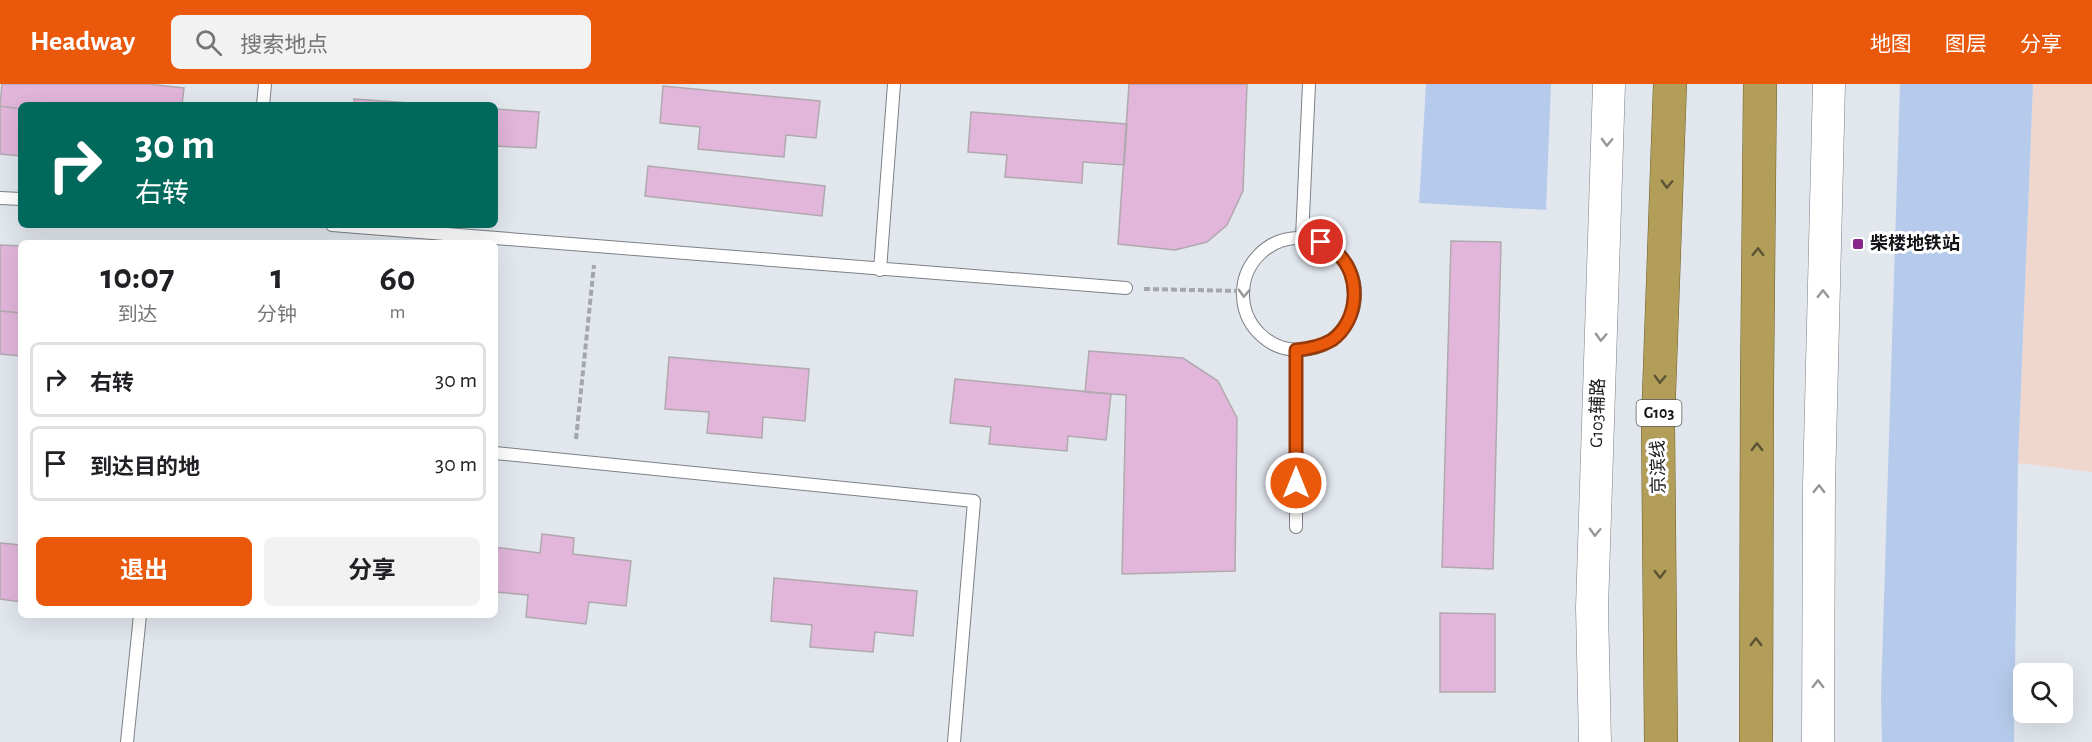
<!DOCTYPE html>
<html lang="zh">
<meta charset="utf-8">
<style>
:root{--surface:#fff;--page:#f2f2f2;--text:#202124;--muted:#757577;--line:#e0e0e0;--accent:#ea580c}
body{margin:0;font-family:"Alegreya Sans","Noto Sans SC",sans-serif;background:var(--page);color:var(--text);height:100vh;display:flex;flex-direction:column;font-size:22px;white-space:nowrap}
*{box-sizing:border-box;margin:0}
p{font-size:20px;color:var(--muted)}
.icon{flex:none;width:33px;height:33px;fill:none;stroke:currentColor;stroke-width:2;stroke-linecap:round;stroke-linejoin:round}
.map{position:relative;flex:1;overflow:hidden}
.sheet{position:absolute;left:18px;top:156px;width:480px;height:378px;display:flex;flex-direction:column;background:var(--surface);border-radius:9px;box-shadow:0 6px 24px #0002}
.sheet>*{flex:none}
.hud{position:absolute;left:18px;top:18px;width:480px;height:126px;border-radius:9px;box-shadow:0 6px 24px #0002;background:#00695c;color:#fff;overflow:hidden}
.controls{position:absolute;left:2013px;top:579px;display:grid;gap:12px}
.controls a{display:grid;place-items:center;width:60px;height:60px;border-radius:9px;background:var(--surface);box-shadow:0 6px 24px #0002;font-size:30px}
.pin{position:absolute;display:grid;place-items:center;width:51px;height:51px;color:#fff;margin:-26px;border:3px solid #fff;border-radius:50%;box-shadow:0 2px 6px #0007}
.me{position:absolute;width:66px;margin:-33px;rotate:0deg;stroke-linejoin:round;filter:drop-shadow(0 0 4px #0008)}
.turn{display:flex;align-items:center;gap:21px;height:126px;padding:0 18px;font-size:27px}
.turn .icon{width:78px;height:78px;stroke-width:2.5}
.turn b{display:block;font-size:42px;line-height:51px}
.eta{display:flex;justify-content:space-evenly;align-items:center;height:102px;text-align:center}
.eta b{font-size:36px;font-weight:700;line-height:42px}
.primary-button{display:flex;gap:12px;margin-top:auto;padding:12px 18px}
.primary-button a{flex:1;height:69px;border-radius:9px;background:var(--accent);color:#fff;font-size:24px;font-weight:700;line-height:69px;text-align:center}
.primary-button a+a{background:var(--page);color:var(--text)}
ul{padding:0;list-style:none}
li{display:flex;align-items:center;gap:18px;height:75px;margin:0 12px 9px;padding:0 6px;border:3px solid var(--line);border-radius:9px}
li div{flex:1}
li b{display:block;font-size:22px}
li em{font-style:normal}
header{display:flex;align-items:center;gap:36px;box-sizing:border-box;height:84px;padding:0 30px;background:var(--accent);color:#fff}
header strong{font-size:28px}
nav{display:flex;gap:33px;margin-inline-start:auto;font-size:21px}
.search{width:420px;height:54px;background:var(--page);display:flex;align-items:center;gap:15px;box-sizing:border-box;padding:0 21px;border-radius:9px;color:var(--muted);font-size:22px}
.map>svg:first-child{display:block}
</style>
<header>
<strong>Headway</strong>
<div class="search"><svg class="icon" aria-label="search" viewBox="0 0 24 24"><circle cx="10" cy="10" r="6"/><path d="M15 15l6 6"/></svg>搜索地点</div>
<nav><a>地图</a><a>图层</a><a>分享</a></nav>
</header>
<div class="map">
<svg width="2092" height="658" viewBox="0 0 2092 658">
<rect width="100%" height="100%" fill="#e2e7ee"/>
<path fill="#efd7cd" d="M2033,0H2092V388L2018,379Z"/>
<path fill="#b6cbeb" d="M1426,0H1551L1546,126L1419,119Z
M1900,0H2033L2018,379L2014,658H1882L1881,612Z"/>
<path fill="#e2b5db" stroke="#b0a9ae" stroke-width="1.5" d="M2,0H148L184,4L182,21H21V25L0,22Z
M1129,0H1247L1243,107L1227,141L1207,158L1175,166L1118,160Z
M663,2L820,17L816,54L786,51L784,73L698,65L700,43L660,39Z
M354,15L438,21H354Z
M0,22L21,25V72L0,70Z
M495,25L539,28L536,64L495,62Z
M971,28L1127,40L1124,81L1083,78L1082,99L1005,93L1007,71L968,68Z
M648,82L825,102L822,132L645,112Z
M1451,157L1501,158L1493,485L1442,483Z
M0,161L21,162V229L0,227Z
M0,227L21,229V272L0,270Z
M1089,267L1183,274L1218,297L1237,334L1235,487L1122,490L1126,311L1085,308Z
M669,273L809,285L805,337L763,333L762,354L707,349L709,328L665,325Z
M955,295L1111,310L1106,356L1068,352L1067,367L989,360L991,343L950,339Z
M542,450L574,454L573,470L631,477L626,522L589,518L586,540L526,533L528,511L495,508V463L540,469Z
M0,459L21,461V518L0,515Z
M774,494L917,507L913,552L875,548L873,568L810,563L812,541L771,537Z
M1440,529L1495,530V608H1440Z"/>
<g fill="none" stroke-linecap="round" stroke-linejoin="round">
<g stroke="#7b8086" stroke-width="14">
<path id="service" d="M263,21L265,0
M0,114L21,115
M332,141L1126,204
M1302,154L1309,0
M1243 210a56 56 0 1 1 112 0a56 56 0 1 1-112 0Z
M880,186L894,0
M1296,266V443
M495,369L974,417L954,658
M127,658L140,531"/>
</g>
<g stroke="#7b8086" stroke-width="33">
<path id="tertiary" d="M1595,658L1592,524L1609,0
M1818,658L1819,401L1829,0"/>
</g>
<g stroke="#6e5e27" stroke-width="34">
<path id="trunk" d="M1661,658L1658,338L1670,0
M1756,658L1757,302L1760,0"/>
</g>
<path stroke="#a3a7ad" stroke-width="4" stroke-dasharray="6 3" stroke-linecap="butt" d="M1144,205L1242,207
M576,355L594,181"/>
<use href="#service" stroke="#fff" stroke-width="12"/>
<use href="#tertiary" stroke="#fff" stroke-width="32"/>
<use href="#trunk" stroke="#b29e58" stroke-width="33"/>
</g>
<defs><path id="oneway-chevron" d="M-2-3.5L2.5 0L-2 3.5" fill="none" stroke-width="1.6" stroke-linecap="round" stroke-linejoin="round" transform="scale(1.5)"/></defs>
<g stroke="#959697">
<use href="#oneway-chevron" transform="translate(1607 58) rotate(92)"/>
<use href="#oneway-chevron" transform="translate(1244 209) rotate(92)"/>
<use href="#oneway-chevron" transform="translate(1823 210) rotate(-89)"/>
<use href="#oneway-chevron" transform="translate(1601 253) rotate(92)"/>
<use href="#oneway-chevron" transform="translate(1819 405) rotate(-89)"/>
<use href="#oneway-chevron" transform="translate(1595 448) rotate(92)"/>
<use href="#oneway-chevron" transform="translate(1818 600) rotate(-90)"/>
</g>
<g stroke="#5b5335">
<use href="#oneway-chevron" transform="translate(1667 100) rotate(92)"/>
<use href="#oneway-chevron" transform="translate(1758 168) rotate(-89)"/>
<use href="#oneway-chevron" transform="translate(1660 295) rotate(92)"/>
<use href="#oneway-chevron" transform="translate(1757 363) rotate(-90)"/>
<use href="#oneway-chevron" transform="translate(1660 490) rotate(89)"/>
<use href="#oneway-chevron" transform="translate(1756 558) rotate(-90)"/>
</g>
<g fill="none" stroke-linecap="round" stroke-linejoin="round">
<g stroke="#983908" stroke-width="15">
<path id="route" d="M1296,399V266C1309,265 1320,263 1332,256C1359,237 1362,191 1337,169C1332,165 1326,162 1321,158"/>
</g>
<use href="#route" stroke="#ea580c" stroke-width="10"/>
</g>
<rect fill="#8a258c" stroke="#fff" stroke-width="2" x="1852" y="154" width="12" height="12" rx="3"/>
<g text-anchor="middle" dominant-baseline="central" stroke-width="6" stroke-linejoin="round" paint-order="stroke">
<rect fill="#fff" stroke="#5a5b5d" stroke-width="1.5" x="1636.5" y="316" width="45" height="26" rx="4.5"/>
<g font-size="16" font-weight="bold" fill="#141518">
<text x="1659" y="329">G103</text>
</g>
<g font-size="18" font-weight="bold" fill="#141518" stroke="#fff" text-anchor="start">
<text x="1870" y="160">柴楼地铁站</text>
</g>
<g font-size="18" fill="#141518" stroke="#fff">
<text transform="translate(1598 329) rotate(-88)">G103辅路</text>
<text transform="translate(1659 383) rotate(-91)">京滨线</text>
</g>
</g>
</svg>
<div class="controls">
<a><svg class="icon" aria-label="search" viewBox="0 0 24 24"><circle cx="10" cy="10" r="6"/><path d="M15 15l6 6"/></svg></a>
</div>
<div class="pin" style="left:1321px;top:158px;background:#d93025"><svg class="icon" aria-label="arrive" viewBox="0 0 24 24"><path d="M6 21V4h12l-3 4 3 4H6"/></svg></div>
<svg class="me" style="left:1296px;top:399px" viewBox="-20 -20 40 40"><circle r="17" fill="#ea580c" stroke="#fff" stroke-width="3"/><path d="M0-11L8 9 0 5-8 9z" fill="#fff"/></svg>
<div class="hud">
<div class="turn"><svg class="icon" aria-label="right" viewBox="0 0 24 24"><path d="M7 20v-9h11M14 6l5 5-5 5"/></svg><div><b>30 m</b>右转</div></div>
</div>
<section class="sheet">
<div class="eta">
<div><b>10:07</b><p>到达</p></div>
<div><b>1</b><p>分钟</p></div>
<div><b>60</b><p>m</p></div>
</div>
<ul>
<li><svg class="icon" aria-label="right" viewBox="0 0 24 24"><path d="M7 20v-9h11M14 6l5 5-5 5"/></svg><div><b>右转</b></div><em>30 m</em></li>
<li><svg class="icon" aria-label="arrive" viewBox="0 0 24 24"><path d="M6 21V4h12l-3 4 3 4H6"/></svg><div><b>到达目的地</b></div><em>30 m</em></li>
</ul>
<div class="primary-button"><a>退出</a><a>分享</a></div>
</section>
</div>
